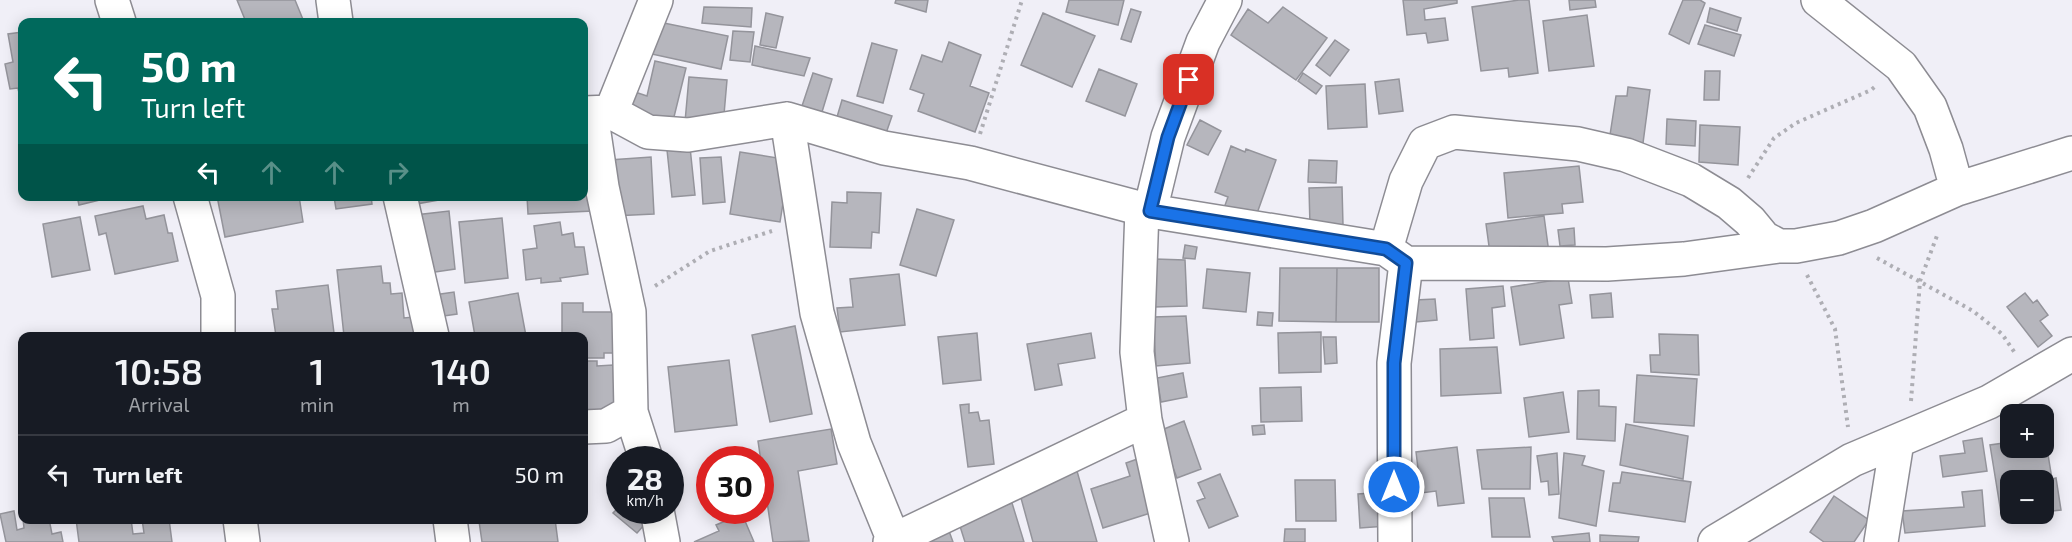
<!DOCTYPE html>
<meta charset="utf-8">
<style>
:root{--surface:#171b24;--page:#242831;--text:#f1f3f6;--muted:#9ea1a6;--line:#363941}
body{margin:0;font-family:"Exo 2",sans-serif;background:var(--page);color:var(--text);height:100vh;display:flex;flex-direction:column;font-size:22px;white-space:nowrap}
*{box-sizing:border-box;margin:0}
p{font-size:20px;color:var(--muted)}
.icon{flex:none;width:33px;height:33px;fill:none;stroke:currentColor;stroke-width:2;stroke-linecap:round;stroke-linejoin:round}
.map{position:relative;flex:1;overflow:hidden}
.sheet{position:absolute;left:18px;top:332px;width:570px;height:192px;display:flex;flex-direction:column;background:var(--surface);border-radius:12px;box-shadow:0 3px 15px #0003}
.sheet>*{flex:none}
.guide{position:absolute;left:18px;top:18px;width:570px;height:183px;border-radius:12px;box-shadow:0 3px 15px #0003;background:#00695c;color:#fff;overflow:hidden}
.controls{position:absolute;left:2000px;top:404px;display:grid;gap:12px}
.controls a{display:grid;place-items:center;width:54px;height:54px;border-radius:12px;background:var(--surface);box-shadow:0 3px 15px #0003;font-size:30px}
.speed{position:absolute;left:606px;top:446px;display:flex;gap:12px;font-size:30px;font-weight:700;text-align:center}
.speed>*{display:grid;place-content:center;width:78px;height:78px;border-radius:50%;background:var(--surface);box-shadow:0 3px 15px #0003;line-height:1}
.speed small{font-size:15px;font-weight:400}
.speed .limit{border:9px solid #d22;background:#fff;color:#111}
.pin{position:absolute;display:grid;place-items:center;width:51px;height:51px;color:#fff;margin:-26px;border-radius:12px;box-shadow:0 3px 9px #0006}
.me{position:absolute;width:66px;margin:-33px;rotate:0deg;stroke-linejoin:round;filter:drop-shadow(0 0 4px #0008)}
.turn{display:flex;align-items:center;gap:21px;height:126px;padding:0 24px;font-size:27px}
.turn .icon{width:78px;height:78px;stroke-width:2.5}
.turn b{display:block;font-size:42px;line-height:51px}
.lanes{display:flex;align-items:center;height:57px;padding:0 24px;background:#0003;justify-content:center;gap:30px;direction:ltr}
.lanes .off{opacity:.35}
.eta{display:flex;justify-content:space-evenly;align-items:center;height:102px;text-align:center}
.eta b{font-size:36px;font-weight:600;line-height:42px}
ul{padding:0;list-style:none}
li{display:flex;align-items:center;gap:18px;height:78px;padding:0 24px;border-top:2px solid var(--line)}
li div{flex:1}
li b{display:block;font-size:22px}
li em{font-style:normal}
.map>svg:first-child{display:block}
</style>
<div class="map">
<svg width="2072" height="542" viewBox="0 0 2072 542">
<rect width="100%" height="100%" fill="#f0eff7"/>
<path fill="#b6b6bd" stroke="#94949b" stroke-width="1.5" d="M237,0H295L304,22H246Z
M896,0H928L926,12L895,3Z
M1069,0H1124L1118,25L1066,12Z
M1403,0H1457V3L1424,9L1425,20L1445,18L1448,40L1428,43L1426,33L1407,35Z
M1519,0H1529L1538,73L1509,77L1508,68L1481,71L1472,7Z
M1569,0H1595L1596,7L1570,10Z
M1683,0H1700L1705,3L1689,44L1669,34Z
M704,7L752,8L751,27L702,23Z
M1283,7L1327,38L1296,80L1231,35L1248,9L1268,23Z
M1710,8L1741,18L1737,31L1707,22Z
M1131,9L1141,12L1131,42L1121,39Z
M766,13L783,17L776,48L760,45Z
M1043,13L1095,36L1072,87L1021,65Z
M1587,15L1594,66L1549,71L1543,21Z
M654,21L728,36L721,69L647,53Z
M1705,25L1741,35L1734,56L1698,44Z
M733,31L754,32L750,62L730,60Z
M22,32V103H21L18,88L10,89L5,64L13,62L8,34Z
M1335,40L1349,50L1330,76L1316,65Z
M949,42L981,55L970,86L989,93L975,132L918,111L924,94L910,89L922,55L942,62Z
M872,43L897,50L883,103L857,96Z
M755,46L810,58L804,76L752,65Z
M655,61L686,68L672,125L627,114L632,91L647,96Z
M1099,69L1137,84L1125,116L1086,101Z
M1705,71H1720L1719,100H1704Z
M813,73L832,79L822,112L837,117L842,100L892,116L883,142L799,115Z
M1303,73L1322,86L1316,94L1298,81Z
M689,77L727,80L723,126L685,122Z
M1399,79L1403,111L1379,114L1375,82Z
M1365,84L1367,127L1328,129L1326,86Z
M1628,87L1650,90L1643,143L1610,135L1616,96H1627Z
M1667,119L1696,121L1695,146L1666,144Z
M1200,120L1221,131L1208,155L1187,145Z
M1700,125L1740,127L1738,165L1699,162Z
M1231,146L1245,152L1246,149L1276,160L1255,219L1224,208L1228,197L1215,192Z
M690,147L695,195L672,197L667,150Z
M740,152L790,160L780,222L730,214Z
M651,157L654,214L612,216L609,160Z
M721,157L725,202L703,204L700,158Z
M1309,160L1337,161L1336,183L1308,182Z
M584,164L593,211L528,214L527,196H584Z
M1579,166L1583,202L1562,204L1563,213L1508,218L1504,173Z
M1342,187L1343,225L1310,226L1309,188Z
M847,192L881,193L879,233L872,232L871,248L830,247L832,202L847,203Z
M77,196H116L79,205Z
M217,196H299L303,222L225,237Z
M315,196H371L372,204L336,209L334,197L315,199Z
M415,196H455V197L416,204Z
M143,206L146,219L164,215L168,233H172L178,261L115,274L106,233L99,235L95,216Z
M917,209L954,220L936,276L900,265Z
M449,211L455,269L422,274L415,215Z
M1544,216L1549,253L1491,261L1486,224Z
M80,217L90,270L52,277L43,224Z
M502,218L508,278L465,283L459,222Z
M560,222L562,235L573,233L575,247H584L588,274L560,278L561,281L541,283V278L526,280L523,250L537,248L534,226Z
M1574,228L1575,245L1560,246L1558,230Z
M1185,245L1197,247L1195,259L1183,258Z
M1155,259L1185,260L1187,306L1155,307Z
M381,266L383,283H390L391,294L402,293L404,318L413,317L415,336H344L337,270Z
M1280,268H1337L1336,322L1279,321Z
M1337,268H1379V322H1336Z
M1207,269L1250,273L1246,312L1203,308Z
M899,274L905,325L840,332L837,308L853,307L850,279Z
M1568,278L1572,303L1559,305L1564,338L1520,345L1511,287Z
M328,285L334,333L315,336H276L272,309H278L276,291Z
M1503,286L1505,306L1492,308L1494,338L1470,340L1466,289Z
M454,292L457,314L437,317L434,295Z
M518,293L526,336H475L469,302Z
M1611,293L1613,317L1592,318L1590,295Z
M2025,293L2033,303L2037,300L2048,315L2040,321L2052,336L2038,347L2007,307Z
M1435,299L1437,320L1416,322L1415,300Z
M562,303H583V312H620L619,353H604V358H584V336H562Z
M1258,312L1273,313L1272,326L1257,325Z
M1186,316L1190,363L1156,366L1153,317Z
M795,326L812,414L770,422L752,335Z
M1321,332V372L1279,373L1278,333Z
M977,333L981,380L943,384L938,337Z
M1091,333L1095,358L1058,364L1062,385L1035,390L1027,344Z
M1659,334L1698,335L1699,375L1651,372L1650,355H1660Z
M1323,337H1336L1337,363L1325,364Z
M1497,347L1501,393L1441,396L1440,349Z
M729,360L737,425L675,432L668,367Z
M584,361H597V366L613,365L615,416L584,417Z
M1183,373L1187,397L1161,402L1157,378Z
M1637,375L1697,379L1694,426L1634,422Z
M1301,387L1302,421L1261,422L1260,388Z
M1599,390V406L1616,407L1615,441L1577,439L1578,391Z
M1563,392L1569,432L1529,437L1524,398Z
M969,404V413L978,412L980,421L989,420L994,464L968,467L960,405Z
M1184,421L1201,469L1177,478L1159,431Z
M1626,424L1688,436L1683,479L1620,465Z
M1264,425L1265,434L1253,435L1252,426Z
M831,429L837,464L798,471L809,541L773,542L758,441Z
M2043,436H2045L2052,479L2056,478L2061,510L2043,512V480H2010V513H2039L2002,519L1990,445L2010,442V447H2043Z
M1982,438L1987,471L1943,477L1940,456L1965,453L1963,441Z
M1457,447L1464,503L1438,506L1436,491L1421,493L1416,452Z
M1531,447L1530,489H1482L1477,450Z
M1557,453L1559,494L1549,495L1548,481L1541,482L1537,456Z
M1564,453L1585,456L1582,465L1604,471L1596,526L1559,518Z
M1143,457L1160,510L1103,528L1091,489L1130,476L1126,463Z
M1077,471L1097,542H1033L1018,487Z
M1622,472L1691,482L1685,522L1609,511L1613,483H1620Z
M1220,474L1238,516L1209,528L1197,501L1205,498L1198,483Z
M1295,480H1335L1336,521H1296Z
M1982,490L1985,526L1905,533L1902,511L1964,507L1962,492Z
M1385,492L1387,526L1360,528L1358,494Z
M1834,496L1869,520L1854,542H1824L1810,532Z
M1489,498H1524L1530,537H1492Z
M1012,503L1024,542H965L958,520Z
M620,506V510H645L652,516L637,533L613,513Z
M14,511L17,530L24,528L23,519H49L52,534L61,532L63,542H6L0,514Z
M742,514L754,542H694L719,531L716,525Z
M76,519H131L133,534L144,533L142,519H169L172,542H79Z
M486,519H555L558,542H482L479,521Z
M1285,529H1305V542H1284Z
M949,531L953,542H924Z
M1589,533L1590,542H1554L1552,537Z
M1600,535L1639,537L1638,542H1600Z"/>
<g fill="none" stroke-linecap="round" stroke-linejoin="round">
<g stroke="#8d8c93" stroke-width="36">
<path id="minor" d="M112,0L119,22
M333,0L336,22
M1818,0L1901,66L1930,107L1946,149L1957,189
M611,112L656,0
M584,113L611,112L648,132L688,135L787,119L884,148L970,163L1150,211L1386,249L1406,263L1607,264L1684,259L1779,246
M591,113L602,187L629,312L631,412L646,459
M787,119L817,313L854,443L894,541
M190,196L218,296V336
M400,196L432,336
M1142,209L1137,352L1145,420L1172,542
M1150,211L1168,137L1203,42L1225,0
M1386,249L1406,181L1425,143L1454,132L1578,144L1626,155L1691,180L1729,203L1750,221L1764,238L1779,246H1796L1839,238L1874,226L1957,189L2072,153
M584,427L606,426L631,412
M657,510L663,542
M240,519L243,542
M450,519L453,542
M890,542L1145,420
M1395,542L1394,363L1406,263
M1715,542L1852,460L1989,402L2072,354
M1881,542L1897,442"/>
</g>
<path stroke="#aeaeb4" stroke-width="4" stroke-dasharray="3 4.5" stroke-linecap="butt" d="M980,134L1022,0
M1748,178L1774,138L1796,123L1871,90L1877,85
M1877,258L1973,311L2002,334L2015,353
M1807,275L1835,329L1848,427
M655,286L710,251L772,231
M1911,401L1920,281L1938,233"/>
<use href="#minor" stroke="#fff" stroke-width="33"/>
</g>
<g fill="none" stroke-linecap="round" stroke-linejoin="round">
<g stroke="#114b97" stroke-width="15">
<path id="route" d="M1189,80L1168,137L1150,211L1386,249L1406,263L1394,363V487"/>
</g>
<use href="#route" stroke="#1a73e8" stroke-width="10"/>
</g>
</svg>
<div class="controls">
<a>+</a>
<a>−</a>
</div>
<div class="speed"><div>28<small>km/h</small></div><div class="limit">30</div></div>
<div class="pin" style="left:1189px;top:80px;background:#d93025"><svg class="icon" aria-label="arrive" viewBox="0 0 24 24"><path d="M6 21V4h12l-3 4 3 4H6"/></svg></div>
<svg class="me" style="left:1394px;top:487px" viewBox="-20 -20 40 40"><circle r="17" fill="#1a73e8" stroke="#fff" stroke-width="3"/><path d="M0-11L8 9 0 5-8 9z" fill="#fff"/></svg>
<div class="guide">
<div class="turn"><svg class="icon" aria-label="left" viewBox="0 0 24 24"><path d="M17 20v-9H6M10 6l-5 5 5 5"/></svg><div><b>50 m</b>Turn left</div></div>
<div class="lanes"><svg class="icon" aria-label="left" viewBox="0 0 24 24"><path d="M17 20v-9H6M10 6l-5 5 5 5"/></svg><svg class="icon off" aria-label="ahead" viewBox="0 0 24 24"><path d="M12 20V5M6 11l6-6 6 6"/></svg><svg class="icon off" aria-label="ahead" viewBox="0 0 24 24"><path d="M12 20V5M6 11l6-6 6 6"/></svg><svg class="icon off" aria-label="right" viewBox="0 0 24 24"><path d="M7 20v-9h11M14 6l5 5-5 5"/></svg></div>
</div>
<section class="sheet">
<div class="eta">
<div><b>10:58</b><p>Arrival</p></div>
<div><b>1</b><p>min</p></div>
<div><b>140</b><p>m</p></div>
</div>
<ul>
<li><svg class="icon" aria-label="left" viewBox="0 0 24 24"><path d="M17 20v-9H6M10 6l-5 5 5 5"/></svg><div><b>Turn left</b></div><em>50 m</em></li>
</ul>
</section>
</div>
